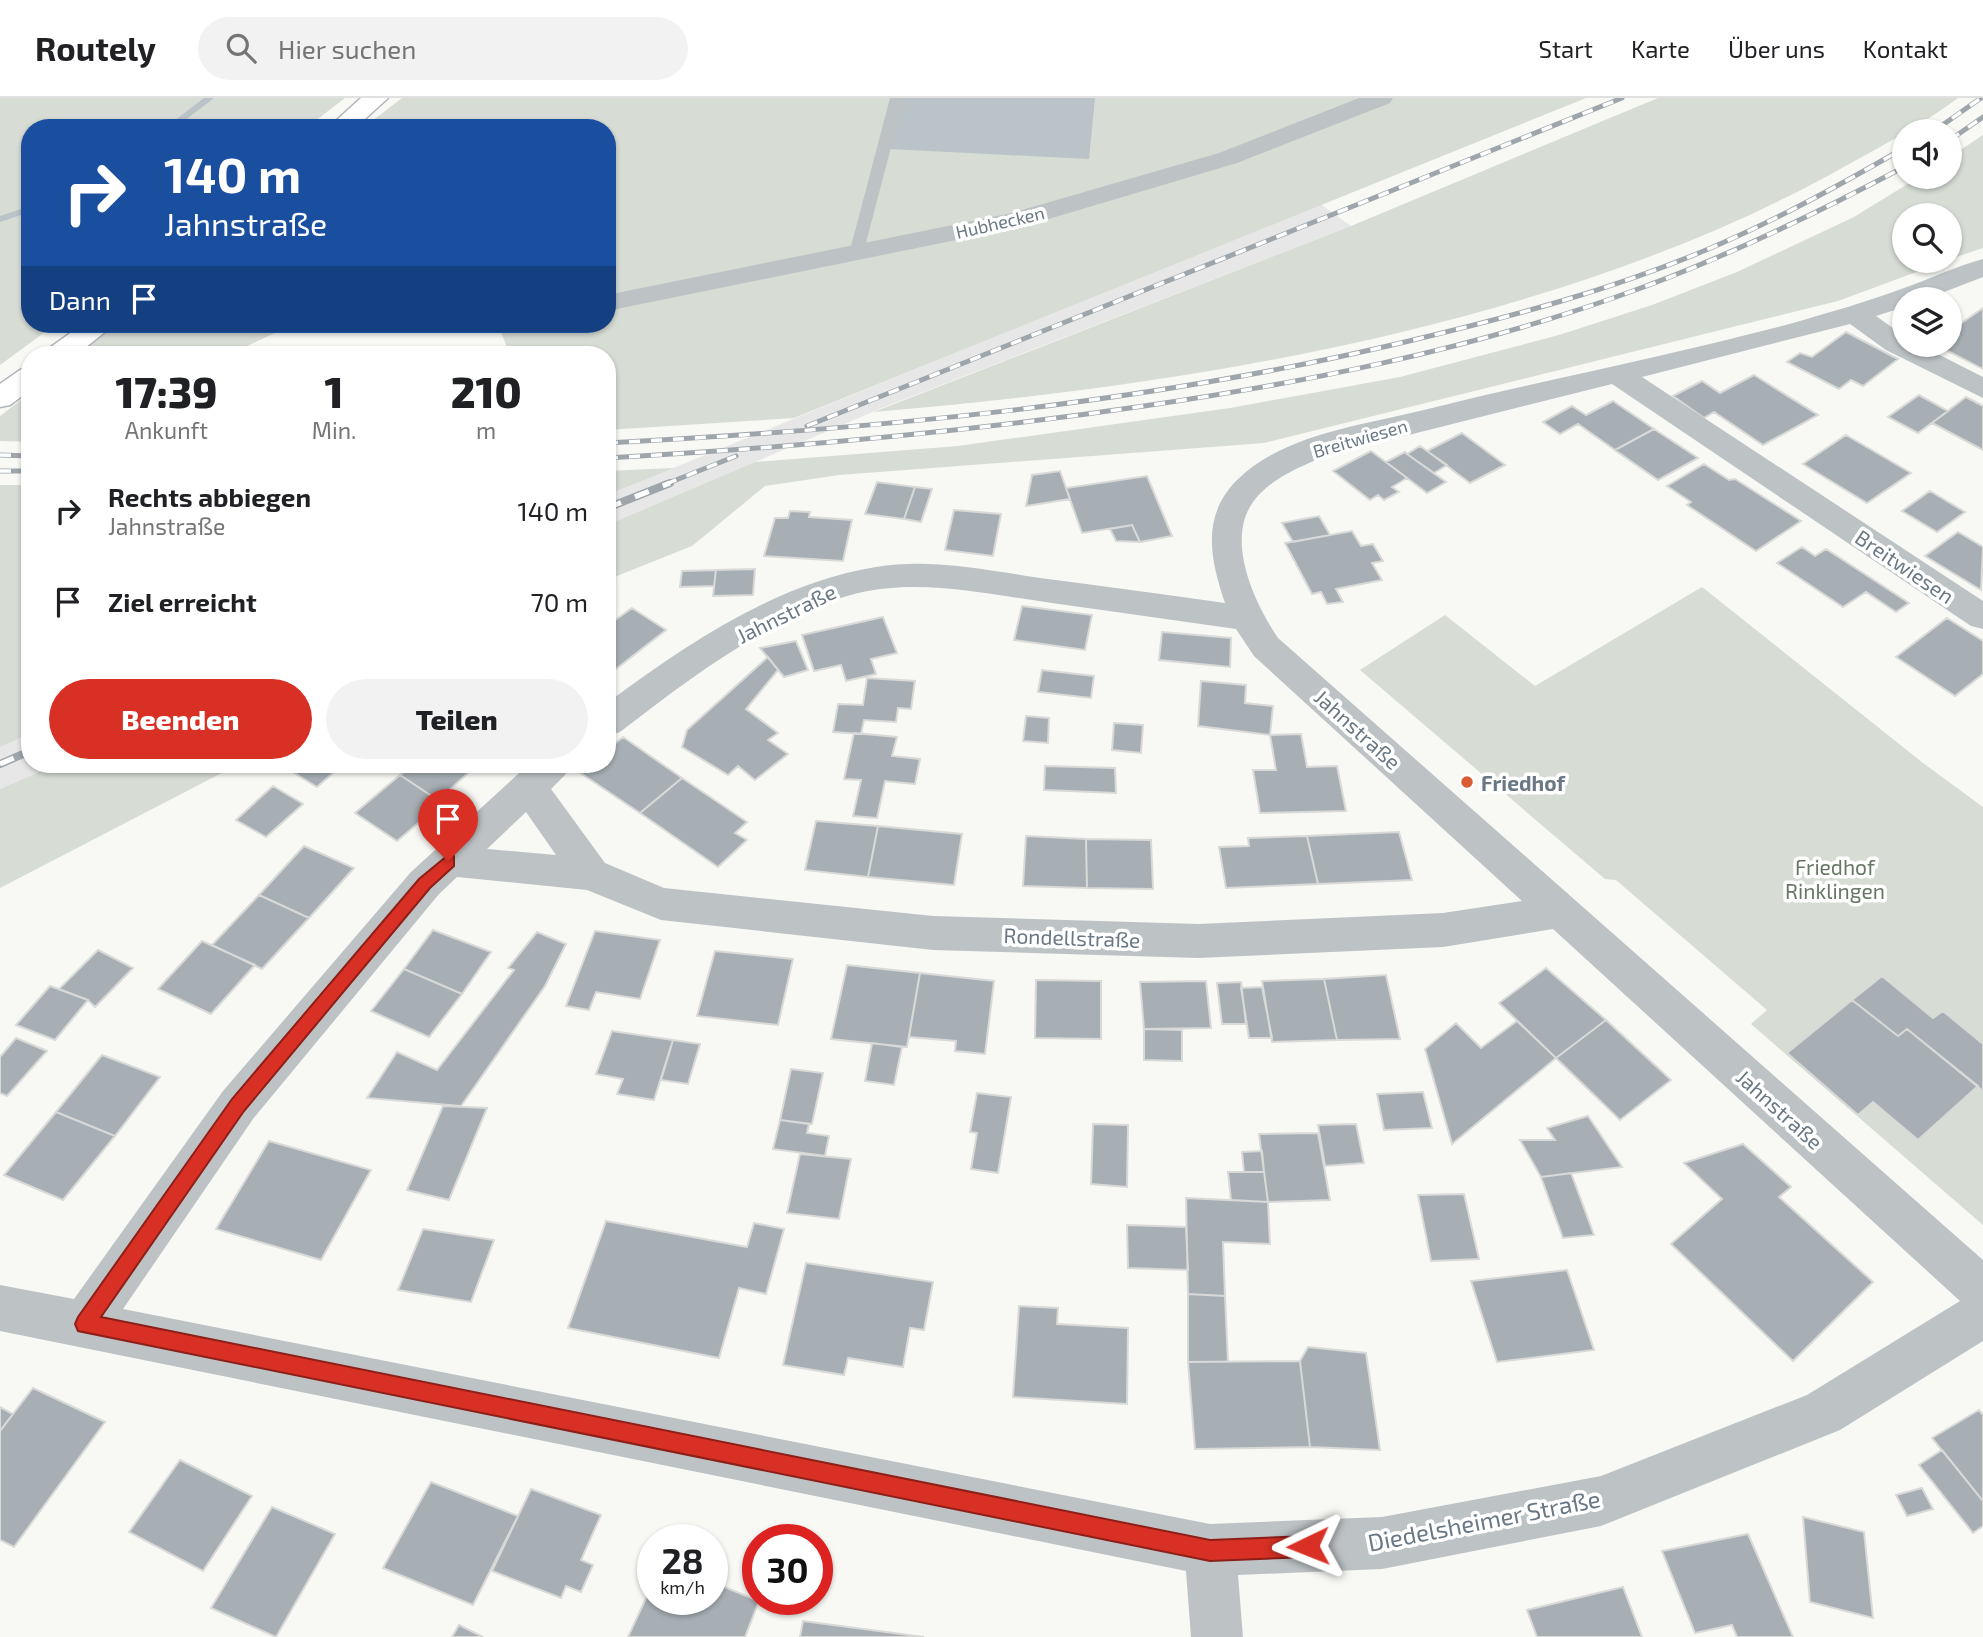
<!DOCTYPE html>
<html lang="de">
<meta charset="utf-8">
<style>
:root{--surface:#fff;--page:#f2f2f2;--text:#202124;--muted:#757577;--line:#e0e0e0;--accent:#d93025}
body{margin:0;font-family:"Exo 2",sans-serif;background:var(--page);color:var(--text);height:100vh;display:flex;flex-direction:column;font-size:26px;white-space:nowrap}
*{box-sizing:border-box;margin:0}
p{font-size:23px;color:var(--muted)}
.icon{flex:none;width:38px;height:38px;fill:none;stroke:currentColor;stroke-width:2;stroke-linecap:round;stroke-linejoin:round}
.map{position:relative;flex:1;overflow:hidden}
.sheet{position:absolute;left:21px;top:248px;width:595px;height:427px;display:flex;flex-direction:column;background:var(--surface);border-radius:28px;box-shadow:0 2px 5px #0004}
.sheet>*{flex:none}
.hud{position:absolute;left:21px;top:21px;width:595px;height:214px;border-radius:28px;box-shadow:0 2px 5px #0004;background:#1a4fa0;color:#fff;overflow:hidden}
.fabs{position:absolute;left:1892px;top:21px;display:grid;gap:14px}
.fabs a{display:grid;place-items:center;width:70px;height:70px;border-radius:50%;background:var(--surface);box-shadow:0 2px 5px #0004;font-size:35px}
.speed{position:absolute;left:637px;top:1426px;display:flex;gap:14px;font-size:35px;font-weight:700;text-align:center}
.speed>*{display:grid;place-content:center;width:91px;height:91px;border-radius:50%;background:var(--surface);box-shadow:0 2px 5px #0004;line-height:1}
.speed small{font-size:18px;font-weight:400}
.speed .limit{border:10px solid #d22;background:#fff;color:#111}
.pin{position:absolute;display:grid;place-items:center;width:60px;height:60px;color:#fff;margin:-72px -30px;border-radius:50% 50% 50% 0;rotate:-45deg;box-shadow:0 0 7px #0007}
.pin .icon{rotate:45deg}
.me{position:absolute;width:77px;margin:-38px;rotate:268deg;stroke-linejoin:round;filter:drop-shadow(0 0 5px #0008)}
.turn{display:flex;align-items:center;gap:24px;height:147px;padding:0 28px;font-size:32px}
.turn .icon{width:91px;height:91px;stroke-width:2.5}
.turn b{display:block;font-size:49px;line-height:60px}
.then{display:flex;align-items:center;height:66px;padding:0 28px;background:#0003;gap:14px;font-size:26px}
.eta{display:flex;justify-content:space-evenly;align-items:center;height:119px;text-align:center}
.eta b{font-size:42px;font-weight:800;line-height:49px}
.cta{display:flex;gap:14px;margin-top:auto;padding:14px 28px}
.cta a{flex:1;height:80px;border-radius:42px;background:var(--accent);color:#fff;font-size:28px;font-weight:800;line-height:80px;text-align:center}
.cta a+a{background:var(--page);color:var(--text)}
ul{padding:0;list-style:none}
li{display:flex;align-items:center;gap:21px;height:91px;padding:0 28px}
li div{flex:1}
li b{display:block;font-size:26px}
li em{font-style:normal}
header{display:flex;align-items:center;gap:42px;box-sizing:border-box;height:98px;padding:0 35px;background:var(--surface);border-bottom:2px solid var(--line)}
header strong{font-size:33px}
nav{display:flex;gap:38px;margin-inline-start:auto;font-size:24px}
.search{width:490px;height:63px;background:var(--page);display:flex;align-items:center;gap:18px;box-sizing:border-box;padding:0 24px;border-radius:38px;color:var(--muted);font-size:26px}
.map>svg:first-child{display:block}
</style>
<header>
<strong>Routely</strong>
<div class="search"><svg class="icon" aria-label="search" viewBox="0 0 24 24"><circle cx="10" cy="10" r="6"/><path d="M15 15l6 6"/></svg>Hier suchen</div>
<nav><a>Start</a><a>Karte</a><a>Über uns</a><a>Kontakt</a></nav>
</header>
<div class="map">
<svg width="1983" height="1539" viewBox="0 0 1983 1539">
<rect width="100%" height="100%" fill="#f8f8f5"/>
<path fill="#e6e7e6" d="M1320,106L1351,128L882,310L607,427V397Z
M30,636V667H55L0,691V649Z"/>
<path fill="#d7dcd5" d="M0,0H345L306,30H30V226H56L0,267Z
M402,0H1586L794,320L607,332V257H510L499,229L446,226H607V30H363Z
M1658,0H1958C1923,26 1889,44 1851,65C1567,226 1198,287 874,314L1351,128Z
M1983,37V150L1950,161V117H1904V163H1946L1838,203L1264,345L839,377L765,388L692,448L607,482V427L755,364L958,348L1230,310L1400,279L1559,237L1652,207L1737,174L1854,119L1919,79H1950V59Z
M116,226H294L228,257H77Z
M30,295V344L0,343V318Z
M674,370L607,397V373Z
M0,387H30V636L0,649Z
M1702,489L1923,665L1983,709V1127L1751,926L1767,912L1616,782L1605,781L1360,572L1445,517L1535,588Z
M55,667H237L0,790V691Z"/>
<path fill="#b9c3c8" d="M902,0H1095L1089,61L889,51Z"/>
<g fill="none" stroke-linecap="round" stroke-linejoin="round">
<path fill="#b9c3c8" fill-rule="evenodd" d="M204,0H214L175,30H165Z
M30,108V114L0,124V118Z"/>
</g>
<path fill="#a7afb4" stroke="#d9d9d8" stroke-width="2" d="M1983,210V271L1936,247H1950V233Z
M1846,234L1898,261L1863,288L1851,282L1839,291L1787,264L1800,255L1812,259Z
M1754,277L1818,317L1763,347L1714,314L1704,320L1673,298L1702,283L1720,295Z
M1919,297L1948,313L1918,335L1888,319Z
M1966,299L1983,308V352L1932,325Z
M1613,303L1654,331L1615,352L1578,326L1560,336L1543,324L1572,308L1586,317Z
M1654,331L1698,360L1658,382L1615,352Z
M1462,335L1505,367L1470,385L1427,353Z
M1846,337L1911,375L1867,405L1803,366Z
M1420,348L1427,353L1447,367L1434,375L1407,356Z
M1371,353L1407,380L1392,389L1399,394L1384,402L1378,397L1370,402L1333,373Z
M1405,354L1407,356L1446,384L1427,395L1386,364Z
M1704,366L1729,382L1735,381L1801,423L1756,453L1687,407L1691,404L1667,388Z
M1060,373L1070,401L1026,408L1032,377Z
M1147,378L1172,438L1140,444L1132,427L1082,435L1066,390Z
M877,384L915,389L904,421L865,416Z
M915,389L932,391L921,424L904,421Z
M1930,393L1965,414L1937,434L1902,413Z
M954,412L1001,416L993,458L945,452Z
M790,413L810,414L809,419L852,422L843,463L764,458L775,420H788Z
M1319,418L1330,437L1293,444L1282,425Z
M1132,427L1140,444L1116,443L1110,431Z
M1352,433L1361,448L1373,446L1383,463L1372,465L1382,482L1336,491L1343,504L1327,506L1321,494L1312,496L1285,445Z
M1958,434L1983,449L1981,492L1925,458Z
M1802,449L1815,458L1826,451L1909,505L1896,514L1866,494L1843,509L1777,465Z
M755,471L753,497L713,498L716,472Z
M716,472L714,488L680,489L682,473Z
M1022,508L1092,517L1085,552L1014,542Z
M632,510L666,532L612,574L607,571V528Z
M883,519L897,555L871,561L876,576L846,583L841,567L814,573L802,537Z
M1947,520L1983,543V576L1955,598L1896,559Z
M1162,534L1231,540L1230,569L1159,562Z
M796,543L808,572L784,579L760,550Z
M768,559L778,572L746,611L778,635L768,642L788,656L755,682L738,668L728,677L682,649L687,632Z
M1042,572L1094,578L1091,600L1038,594Z
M867,580L915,583L911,611L898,610L896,624L864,622L861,636L833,634L838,606L863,607Z
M1201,583L1246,587L1245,605L1273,608L1270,637L1198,628Z
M1026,618L1049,620L1048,645L1023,643Z
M1114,625L1143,627L1141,655L1112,652Z
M854,635L897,639L892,658L920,661L915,686L885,683L877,720L853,718L861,682L844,681Z
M1301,636L1307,669L1337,668L1346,713L1260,715L1253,672H1276L1270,637Z
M623,639L682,680L640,715L579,674L589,667H607V652Z
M285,667H342L317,689L283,668Z
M412,667H477L438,702L400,677Z
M1045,668L1115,670L1116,695L1044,692Z
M400,677L442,705L397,743L355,715Z
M682,680L747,724L735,735L747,742L718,769L640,715Z
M273,688L303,706L266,739L236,722Z
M816,723L878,728L868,779L805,772Z
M878,728L962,736L954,787L868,779Z
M1399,734L1412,782L1318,786L1307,738Z
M1026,738L1086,741L1087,790L1023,788Z
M1307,738L1318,786L1226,790L1219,749L1249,748L1248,740Z
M1086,741L1151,742L1153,791L1087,790Z
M304,748L354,770L309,820L259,797Z
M259,797L309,820L262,871L212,847Z
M433,832L491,854L462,896L404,871Z
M595,833L660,842L640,901L596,894L589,912L566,908Z
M537,834L566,846L545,888L461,1008L367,1000L397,954L437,972L514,872L508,870Z
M202,843L255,867L211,916L158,891Z
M98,852L133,870L95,909L88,902L59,891Z
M715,853L793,861L778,927L697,918Z
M847,867L920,875L907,949L831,941Z
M1546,870L1606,922L1556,960L1499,905Z
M404,871L462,896L429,939L371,913Z
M920,875L994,883L985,956L955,953L956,943L909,939Z
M1386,877L1400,941L1337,942L1324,881Z
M1882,878L1933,920L1943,913L1983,946V993L1907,931L1898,938L1852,902Z
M1324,881L1337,942L1272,944L1262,883Z
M1036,882L1101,883V941L1035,940Z
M1206,883L1211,930L1144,931L1140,884Z
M1241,884L1246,926H1222L1217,885Z
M50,888L88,902L55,942L16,927Z
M1262,889L1272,940H1249L1241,890Z
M1852,902L1898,938L1907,931L1978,988L1918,1042L1873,1004L1858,1017L1787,955Z
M1606,922L1671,982L1620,1022L1556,960Z
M1517,923L1556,960L1452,1046L1425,951L1456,925L1481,950Z
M1144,931L1182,932V963L1144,962Z
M612,933L673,942L654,1002L617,996L623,981L596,976Z
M16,940L47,953L7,998L0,995V959Z
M673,942L700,946L688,986L661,982Z
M872,945L902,949L894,987L865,983Z
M102,957L160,979L115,1038L56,1014Z
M791,971L823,975L812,1026L780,1022Z
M1423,994L1432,1030L1384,1032L1377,996Z
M977,995L1011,999L998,1075L971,1071L977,1035L970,1034Z
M443,1008L487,1010L449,1102L407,1092Z
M56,1014L115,1038L63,1102L4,1077Z
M1588,1018L1622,1069L1541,1079L1520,1042H1555L1547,1030Z
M780,1022L809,1026L807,1035L829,1038L825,1058L773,1051Z
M1093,1026L1128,1027L1127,1089L1091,1086Z
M1356,1026L1364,1065L1325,1068L1318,1027Z
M1318,1035L1330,1102L1268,1104L1259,1036Z
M269,1043L371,1072L321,1162L216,1131Z
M1743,1046L1791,1089L1779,1099L1873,1184L1793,1263L1671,1146L1722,1101L1684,1065Z
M1262,1053L1264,1074H1244L1242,1054Z
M800,1056L851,1061L839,1121L787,1115Z
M1228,1074H1264L1268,1104L1231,1102Z
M1571,1075L1594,1137L1563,1140L1541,1079Z
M1464,1096L1479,1161L1431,1163L1418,1097Z
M1186,1100L1268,1104L1270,1146L1223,1144L1225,1198L1188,1196Z
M606,1123L747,1149L754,1125L784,1131L766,1196L739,1190L719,1260L568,1230Z
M1127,1127L1186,1129L1188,1172L1128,1170Z
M423,1131L494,1142L471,1204L398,1192Z
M806,1165L933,1184L924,1232L910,1230L903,1269L848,1260L844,1277L783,1267Z
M1567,1172L1594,1252L1497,1264L1471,1183Z
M1188,1196L1225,1198L1228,1264H1188Z
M1019,1208L1058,1210L1057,1226L1128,1230L1127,1306L1013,1299Z
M1308,1249L1366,1255L1380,1352L1310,1349L1300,1263Z
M1300,1263L1310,1349L1195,1351L1188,1264Z
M33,1290L105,1324L14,1449L0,1442V1333Z
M0,1309L13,1316L0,1333Z
M1979,1312L1983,1317V1403L1932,1340Z
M1942,1352L1983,1403V1428L1973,1435L1919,1367Z
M180,1362L252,1398L203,1473L129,1434Z
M431,1384L518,1418L473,1507L383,1470Z
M1922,1390L1933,1411L1907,1418L1896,1397Z
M531,1391L601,1417L581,1462L593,1467L581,1494L566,1488L561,1500L492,1473Z
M272,1409L335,1436L276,1539L211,1510Z
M1803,1419L1864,1434L1873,1520L1810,1504Z
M1748,1436L1793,1539H1737L1732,1527L1695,1535L1662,1453Z
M712,1484L759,1503L745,1539H628L653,1485V1502H712Z
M1623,1489L1642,1539H1537L1527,1512Z
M803,1523L924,1539H800Z
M459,1527L483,1539H452Z"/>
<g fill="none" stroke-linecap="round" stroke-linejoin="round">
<g stroke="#b1b6ba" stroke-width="3">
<path id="primary" d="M361,0H388L355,30H328Z
M83,226H115L76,257H44L48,251Z
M30,269V292L10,307L0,309V286L20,272Z"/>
</g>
<path fill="#bdc2c5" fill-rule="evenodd" d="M890,0H904L863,156L856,160L849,156Z"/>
<path fill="#bdc2c5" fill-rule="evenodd" d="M1359,0H1393L1390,5L1237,65L1025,128L607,213V197L1012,115L1219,55Z
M1983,161V179L1926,201H1904V209L1876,218L1904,238V247H1920L1983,279V300L1886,252L1850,226L1642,279L1983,503V531L1971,528L1612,286L1325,358C1300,369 1269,381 1253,404C1225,443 1255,506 1278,540L1983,1162V1243L1840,1332L1601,1428L1382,1471L1238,1477L1243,1539H1191L1186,1473L0,1233V1187L74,1201L223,993L411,774L528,667H570L565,677L551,691L605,765L664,790L933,818L1198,826L1443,815L1522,803L1254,558L1236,531C1175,522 1114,514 1052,505C985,496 914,478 847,498C763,524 689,581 620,634L607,638V605C687,546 776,485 876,469C930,460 986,472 1040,480C1102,488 1163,496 1225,505C1210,461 1201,418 1237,382C1285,335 1365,327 1428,311C1549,281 1672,257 1793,225C1830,214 1867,204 1904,190C1930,181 1956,168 1983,161ZM526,714L556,757L487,751ZM457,779L587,792L661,822L933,852L1198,860L1443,849L1553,831L1960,1203L1807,1297L1601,1378L1382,1419L1210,1426L123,1211L253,1021L439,796Z"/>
<use href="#primary" fill="#fff" fill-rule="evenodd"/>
<g stroke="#9fa6ab" stroke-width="5">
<path id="rail-far1" d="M1934,33L1981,0
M1950,42L1983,19
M807,328L1622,0
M607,345C877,331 1146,306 1409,243C1510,219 1611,192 1706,152C1775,123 1840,87 1904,50
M0,357L30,358
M607,360C787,350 966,334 1144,308C1303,285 1463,253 1616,199C1716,164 1810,119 1904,69
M0,373H30
M666,386L736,358"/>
</g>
<g stroke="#9fa6ab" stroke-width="8">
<path id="rail" d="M607,410L670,385
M0,666L30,653"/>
</g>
<use href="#rail-far1" stroke="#fff" stroke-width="3.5" stroke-dasharray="11" stroke-linecap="butt"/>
<use href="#rail" stroke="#fff" stroke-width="5" stroke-dasharray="15" stroke-linecap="butt"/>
</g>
<path fill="#d93025" stroke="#8d1f18" stroke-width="2" d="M448,757L454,758V768L430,790L244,1013L101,1219L1210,1442L1308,1438L1315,1441L1319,1448L1315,1456L1308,1459L1210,1463L78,1233L75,1226L78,1219L232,1001L419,781Z"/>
<circle fill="#d95c34" stroke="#fff" stroke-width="2.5" cx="1467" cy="684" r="7"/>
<g text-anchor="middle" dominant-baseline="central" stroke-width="7" stroke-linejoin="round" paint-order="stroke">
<g font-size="18" fill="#697884" stroke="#fff">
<text transform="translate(1000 124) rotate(-13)">Hubhecken</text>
<text transform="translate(1360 340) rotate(-16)">Breitwiesen</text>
</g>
<g font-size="21" fill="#697884" stroke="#fff">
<text transform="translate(1905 468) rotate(34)">Breitwiesen</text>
<text transform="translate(786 515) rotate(-26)">Jahnstraße</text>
<text transform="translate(1358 631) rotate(42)">Jahnstraße</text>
<text transform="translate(1072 839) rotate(2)">Rondellstraße</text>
<text transform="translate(1780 1011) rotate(42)">Jahnstraße</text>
</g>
<g font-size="21" font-weight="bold" fill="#697884" stroke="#fff" text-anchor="start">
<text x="1481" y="684">Friedhof</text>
</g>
<g font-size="21" fill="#667763" stroke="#fff">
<text x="1835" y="768">Friedhof<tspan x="1835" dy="24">Rinklingen</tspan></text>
</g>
<g font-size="24" fill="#697884" stroke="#fff">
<text transform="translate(1484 1422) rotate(-11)">Diedelsheimer Straße</text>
</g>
</g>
</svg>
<div class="fabs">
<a><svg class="icon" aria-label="sound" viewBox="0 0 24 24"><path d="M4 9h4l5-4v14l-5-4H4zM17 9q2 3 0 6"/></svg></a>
<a><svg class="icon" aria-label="search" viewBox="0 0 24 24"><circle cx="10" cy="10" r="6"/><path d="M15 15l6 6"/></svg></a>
<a><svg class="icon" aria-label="layers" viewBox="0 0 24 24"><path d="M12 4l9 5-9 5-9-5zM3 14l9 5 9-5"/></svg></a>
</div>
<div class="speed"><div>28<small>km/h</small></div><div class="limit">30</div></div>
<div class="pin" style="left:448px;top:763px;background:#d93025"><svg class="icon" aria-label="arrive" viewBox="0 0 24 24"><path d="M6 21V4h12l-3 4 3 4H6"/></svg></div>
<svg class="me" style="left:1308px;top:1448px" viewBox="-20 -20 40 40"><path d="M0-17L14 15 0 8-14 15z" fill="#d93025" stroke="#fff" stroke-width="4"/></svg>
<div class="hud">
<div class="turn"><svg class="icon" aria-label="right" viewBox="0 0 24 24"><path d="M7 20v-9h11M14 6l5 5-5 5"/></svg><div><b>140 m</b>Jahnstraße</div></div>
<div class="then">Dann<svg class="icon" aria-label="arrive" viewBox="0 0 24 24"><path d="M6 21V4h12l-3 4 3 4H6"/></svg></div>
</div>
<section class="sheet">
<div class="eta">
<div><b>17:39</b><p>Ankunft</p></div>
<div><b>1</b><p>Min.</p></div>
<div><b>210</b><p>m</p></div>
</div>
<ul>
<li><svg class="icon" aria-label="right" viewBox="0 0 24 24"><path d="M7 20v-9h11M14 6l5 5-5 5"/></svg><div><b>Rechts abbiegen</b><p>Jahnstraße</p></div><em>140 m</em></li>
<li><svg class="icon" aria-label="arrive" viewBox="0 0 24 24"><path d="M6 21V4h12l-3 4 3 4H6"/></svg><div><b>Ziel erreicht</b></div><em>70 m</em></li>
</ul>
<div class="cta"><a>Beenden</a><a>Teilen</a></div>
</section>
</div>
